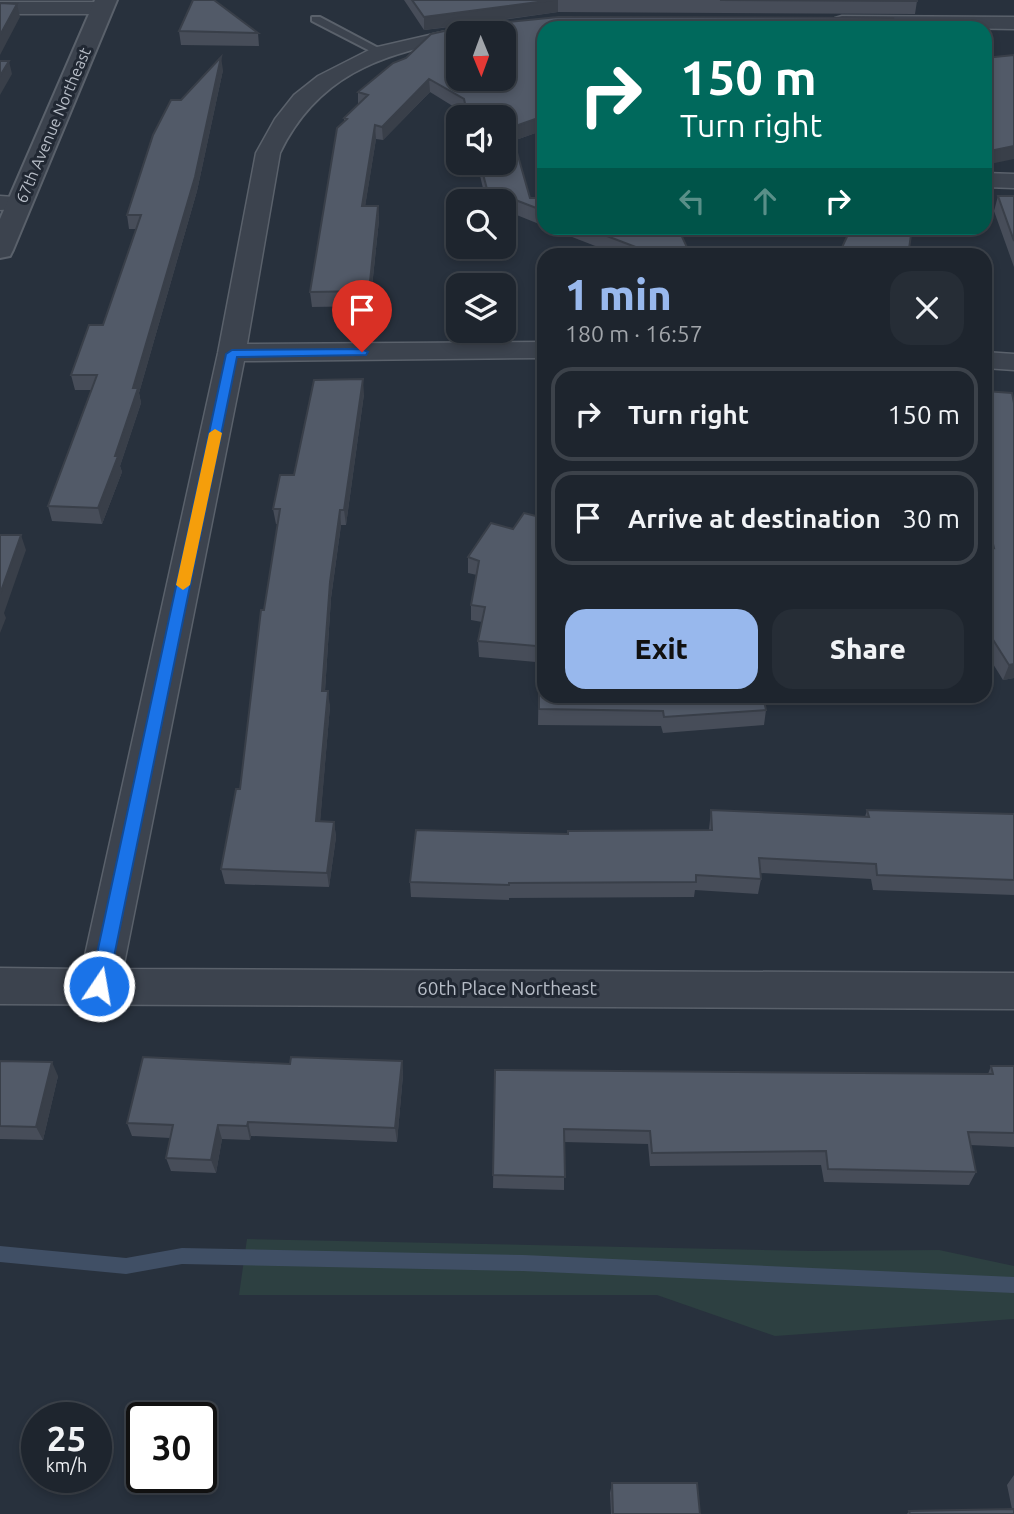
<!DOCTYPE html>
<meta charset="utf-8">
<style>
:root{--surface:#1e252e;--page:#262d36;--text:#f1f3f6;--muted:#a1a5aa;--line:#3c424a;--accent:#98b8ed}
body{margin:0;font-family:Ubuntu,sans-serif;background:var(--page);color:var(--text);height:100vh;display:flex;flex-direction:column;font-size:26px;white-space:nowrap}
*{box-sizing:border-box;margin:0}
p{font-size:23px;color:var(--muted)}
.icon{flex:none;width:38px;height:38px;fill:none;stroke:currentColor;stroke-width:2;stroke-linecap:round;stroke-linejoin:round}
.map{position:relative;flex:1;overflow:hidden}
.drawer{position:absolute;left:537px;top:248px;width:455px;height:455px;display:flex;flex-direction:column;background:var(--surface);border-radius:21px;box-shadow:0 4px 10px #0003,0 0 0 2px var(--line)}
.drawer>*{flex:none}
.banner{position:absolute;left:537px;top:21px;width:455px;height:214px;border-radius:21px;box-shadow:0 4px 10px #0003,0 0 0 2px var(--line);background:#00695c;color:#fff;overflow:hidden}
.needle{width:46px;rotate:179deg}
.tools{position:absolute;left:446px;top:21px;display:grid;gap:14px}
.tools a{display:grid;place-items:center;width:70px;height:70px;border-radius:14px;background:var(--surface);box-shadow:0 4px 10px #0003,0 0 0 2px var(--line);font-size:35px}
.speed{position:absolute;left:21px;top:1402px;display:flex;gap:14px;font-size:35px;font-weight:700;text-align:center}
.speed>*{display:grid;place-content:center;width:91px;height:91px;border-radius:50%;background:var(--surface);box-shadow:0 4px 10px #0003,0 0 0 2px var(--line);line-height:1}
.speed small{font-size:18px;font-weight:400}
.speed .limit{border:4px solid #111;border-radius:10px;background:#fff;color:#111}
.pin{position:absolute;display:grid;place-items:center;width:60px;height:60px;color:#fff;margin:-72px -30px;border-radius:50% 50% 50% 0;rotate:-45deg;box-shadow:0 0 7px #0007}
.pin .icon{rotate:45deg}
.me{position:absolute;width:77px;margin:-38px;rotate:12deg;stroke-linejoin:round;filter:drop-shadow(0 0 5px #0008)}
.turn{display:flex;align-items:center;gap:24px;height:147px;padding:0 28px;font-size:32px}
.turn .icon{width:91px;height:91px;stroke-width:2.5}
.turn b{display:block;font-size:49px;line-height:60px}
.lanes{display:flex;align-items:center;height:66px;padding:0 28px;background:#0003;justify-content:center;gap:35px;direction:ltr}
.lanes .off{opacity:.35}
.round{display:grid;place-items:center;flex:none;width:74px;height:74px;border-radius:21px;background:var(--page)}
.summary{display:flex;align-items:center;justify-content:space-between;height:119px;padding:0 28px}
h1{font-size:42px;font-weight:800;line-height:52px;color:var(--accent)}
.primary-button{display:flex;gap:14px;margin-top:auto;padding:14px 28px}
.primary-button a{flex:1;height:80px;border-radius:21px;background:var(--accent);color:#111;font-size:28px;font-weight:800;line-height:80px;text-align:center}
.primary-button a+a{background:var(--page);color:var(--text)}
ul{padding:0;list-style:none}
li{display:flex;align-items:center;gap:21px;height:94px;margin:0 14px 10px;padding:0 14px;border:4px solid var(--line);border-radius:21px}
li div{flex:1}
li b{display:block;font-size:26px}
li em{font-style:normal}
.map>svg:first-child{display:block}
</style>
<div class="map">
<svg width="1014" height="1514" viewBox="0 0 1014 1514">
<rect width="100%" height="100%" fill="#28313d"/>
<path fill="#2d4041" d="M247,1239L811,1251L939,1250L1014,1266V1319L775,1336L657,1295H239Z"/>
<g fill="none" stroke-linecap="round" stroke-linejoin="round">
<path fill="#404f65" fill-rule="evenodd" d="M0,1246L126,1258L182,1248L523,1255L1014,1277V1293L523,1271L182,1264L126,1274L0,1262Z"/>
<g stroke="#5a616b" stroke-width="4">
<path id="service" d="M312,17H320L386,52L376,54L312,21Z"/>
</g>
<g stroke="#5a616b" stroke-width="3">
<path id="minor" d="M0,2H103L110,4L113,8L110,12L103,14H0Z
M842,16L1014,17V29L835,26L832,22L835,18Z
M473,25L480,27L482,33H458V40C379,54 317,77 280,153L247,344L544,342V358L244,361L123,969L1014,973V1009L0,1004V968L82,969L218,353L256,153L275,119L294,95L318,76L373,48Z
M985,173L1014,174V188L985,187Z
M0,196L29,198L32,203L29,208L0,210Z
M985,352L1014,354V370L985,368Z"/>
</g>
<g stroke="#5a616b" stroke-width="4">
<path id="tertiary" d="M95,0H117L13,250L10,256L0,258V219Z"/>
</g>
<use href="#service" fill="#3c434e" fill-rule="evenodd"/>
<use href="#minor" fill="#3c434e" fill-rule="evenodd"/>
<use href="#tertiary" fill="#3c434e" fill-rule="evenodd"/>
</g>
<path fill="#474d59" d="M404,0H917V1L915,14L558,12L483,23L544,28V130L513,141L530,198H544V226L504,210V201H486L477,163H504V117H465L464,113L430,92L383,140L376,139L365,206H378L379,220L370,306L312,307L310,292L344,122V118L358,104V92L406,58L458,28L459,26L424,30Z
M179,31L258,33L259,46L181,45Z
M223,70L197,191L139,393L141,403L120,466L122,472L102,524L52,521L48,506L91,390H75L71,375L103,325L136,229H129L127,215L181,100Z
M998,196H1014V267L994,211Z
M549,228H678L691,256H621Z
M985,391L1014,678L1003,680L985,651Z
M364,394L346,525H341L331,598L325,691L330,706L320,821L334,822L336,837L329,887L225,884L221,869L240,789L264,610L278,524H276L273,509L294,475Z
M544,518L536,662L479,657L478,641L482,622L471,620V605L477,575L468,573V557L513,529Z
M539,664L766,710L764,725L663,733L661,726L538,725Z
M711,810L865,817L867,810L1014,814V895L873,890L871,879L760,873L761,879L758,894L695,890L694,897L509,898V900L411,897L410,882L568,834L709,830Z
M0,1061L58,1076L43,1140L0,1139Z
M402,1061L403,1075L397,1142L251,1136L250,1140L222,1139L216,1173L171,1171L166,1158L170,1138L132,1136L127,1123L290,1064Z
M991,1066H1014V1147L970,1145L976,1172L969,1185L824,1182L821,1165L650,1166L648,1144L564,1142V1190L493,1188L495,1070L988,1074Z
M1014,1475V1514H907L909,1511L1012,1509L1007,1485Z
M612,1483L700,1514H611L610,1493Z"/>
<path fill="#393f49" d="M553,0H558V12L424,30V17Z
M17,4L20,17L0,55V35Z
M894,18L892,28H863L864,23Z
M221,57L223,70L197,191L139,393L141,403L120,466L122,472L102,524L98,508L115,456Z
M9,61L12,74L0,95V76Z
M429,79L430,92L383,140L382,127Z
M544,116V130L510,142V128Z
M375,125L376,139L363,220L362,206Z
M1014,146V159L985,165V152Z
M378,206L379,220L370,306L369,291Z
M363,379L364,394L346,525L344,510Z
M340,510L341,525L331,598L324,706L322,691L330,582Z
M21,535L26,550L4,613L6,618L0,633V594Z
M544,589V602L536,662V646Z
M1014,664V678L1003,680L1009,665Z
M328,691L330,706L319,836L316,821Z
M334,822L336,837L329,887L327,873Z
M402,1061L403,1075L397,1142L395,1128Z
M52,1062L58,1076L43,1140L36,1127Z
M248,1122L251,1136L250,1140L247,1126Z
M218,1125L222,1139L216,1173L211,1160Z"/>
<path fill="#525a68" stroke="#393f49" stroke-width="2" fill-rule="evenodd" d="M193,0H214L258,33L179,31Z
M412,0H553L424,17Z
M720,0H917V1Z
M0,3L17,4L0,35Z
M558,17L894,18L864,23V28H544V116L510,128L530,198H544V211L487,189L480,163H504V117H468L464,99L429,79L382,127L375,125L362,206H378L369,291L310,292L337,128L347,119L344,118L368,95L358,92L393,63L406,58L431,34L458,28L460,23H498ZM458,33H504V79H458Z
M1014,55V146L985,152V58Z
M221,57L195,177L133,388H138L115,456H118L98,508L48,506L97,375H71L89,325H103L141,215H127L153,135L171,100H181Z
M0,61H9L0,76Z
M998,196H1014V241Z
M586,228H678L691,256H659Z
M851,228H912L908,256H838Z
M363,379L344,510H340L330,582L322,691H328L316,821L334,822L327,873L221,869L236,789H240L261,610H264L280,509H273L280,475H294L314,380Z
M985,391L1012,393L1014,403V664L1009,665L985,627V547L994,548L985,511Z
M524,513L544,518V589L536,646L478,641L485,607L471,605L479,561L468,557L491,523L513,529Z
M0,535H21L0,594Z
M539,664H544V696H763L766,710L664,717L663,711L539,709Z
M711,810L869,817L867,810L1014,814V880L877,875L876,864L759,858L761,879L696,875V882L509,883V885L410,882L416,830L568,834V831L712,830Z
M143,1057L290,1064L291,1057L402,1061L395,1128L248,1122L247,1126L218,1125L211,1160L166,1158L173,1125L127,1123Z
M0,1061L52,1062L36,1127L0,1126Z
M991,1066H1014V1133L968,1132L976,1172L828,1169L826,1151L652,1153L650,1131L564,1129L565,1177L493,1175L495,1070L993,1074Z
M612,1483H697L700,1514H613Z
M1014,1509V1514H910L909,1511Z"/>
<path fill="#1a73e8" stroke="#114b97" stroke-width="2" d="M362,349L368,352L366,355L237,357L108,986L105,991L99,993L93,991L90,986L226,354L232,350Z"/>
<path fill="#f59e0b" d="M215,429L222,433L190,585L183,590L176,585L209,433Z"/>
<g text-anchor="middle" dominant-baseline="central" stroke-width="6" stroke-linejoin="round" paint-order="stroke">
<g font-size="16" fill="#b8bec8" stroke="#212833">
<text transform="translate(53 125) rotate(-67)">67th Avenue Northeast</text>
</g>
<g font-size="19" fill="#b8bec8" stroke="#212833">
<text x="507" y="988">60th Place Northeast</text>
</g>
</g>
</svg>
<div class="tools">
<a><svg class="needle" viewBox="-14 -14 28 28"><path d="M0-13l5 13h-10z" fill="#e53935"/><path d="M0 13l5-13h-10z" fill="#a1a5aa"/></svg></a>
<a><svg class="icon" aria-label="sound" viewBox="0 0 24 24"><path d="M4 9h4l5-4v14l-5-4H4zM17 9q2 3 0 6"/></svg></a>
<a><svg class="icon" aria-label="search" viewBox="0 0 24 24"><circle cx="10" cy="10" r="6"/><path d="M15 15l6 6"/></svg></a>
<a><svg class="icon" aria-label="layers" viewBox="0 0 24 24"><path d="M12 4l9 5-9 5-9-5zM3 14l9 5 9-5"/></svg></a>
</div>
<div class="speed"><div>25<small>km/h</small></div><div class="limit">30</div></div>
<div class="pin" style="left:362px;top:352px;background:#d93025"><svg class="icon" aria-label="arrive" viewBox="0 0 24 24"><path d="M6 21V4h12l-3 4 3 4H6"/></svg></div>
<svg class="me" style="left:99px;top:986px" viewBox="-20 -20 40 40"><circle r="17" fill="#1a73e8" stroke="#fff" stroke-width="3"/><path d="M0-11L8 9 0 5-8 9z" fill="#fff"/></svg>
<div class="banner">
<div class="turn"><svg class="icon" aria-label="right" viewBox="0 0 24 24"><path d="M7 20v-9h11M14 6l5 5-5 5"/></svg><div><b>150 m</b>Turn right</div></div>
<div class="lanes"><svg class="icon off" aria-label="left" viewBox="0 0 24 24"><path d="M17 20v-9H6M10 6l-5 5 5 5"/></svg><svg class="icon off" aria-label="ahead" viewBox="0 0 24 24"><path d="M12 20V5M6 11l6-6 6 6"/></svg><svg class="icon" aria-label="right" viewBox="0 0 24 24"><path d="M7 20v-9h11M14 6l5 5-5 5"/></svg></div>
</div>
<section class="drawer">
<div class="summary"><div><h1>1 min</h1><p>180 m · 16:57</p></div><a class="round"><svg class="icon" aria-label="close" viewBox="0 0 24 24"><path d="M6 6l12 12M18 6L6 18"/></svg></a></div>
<ul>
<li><svg class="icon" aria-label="right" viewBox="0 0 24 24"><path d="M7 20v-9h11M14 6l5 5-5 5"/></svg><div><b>Turn right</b></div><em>150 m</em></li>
<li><svg class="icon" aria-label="arrive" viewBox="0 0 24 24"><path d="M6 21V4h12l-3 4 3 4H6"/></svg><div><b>Arrive at destination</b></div><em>30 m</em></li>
</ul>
<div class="primary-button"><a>Exit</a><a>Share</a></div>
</section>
</div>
